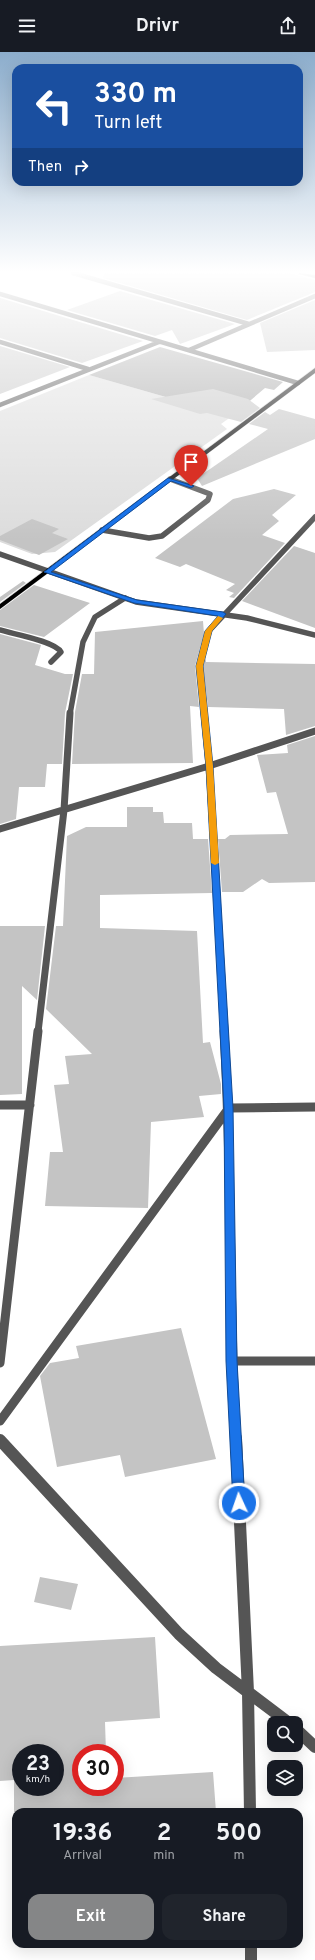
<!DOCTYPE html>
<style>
:root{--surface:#171b24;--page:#20242c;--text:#f1f3f6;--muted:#9ea1a6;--accent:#858687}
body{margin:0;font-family:Overpass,sans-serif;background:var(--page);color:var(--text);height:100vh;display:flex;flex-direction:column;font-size:15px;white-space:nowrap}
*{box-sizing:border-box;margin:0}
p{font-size:13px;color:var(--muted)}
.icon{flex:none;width:22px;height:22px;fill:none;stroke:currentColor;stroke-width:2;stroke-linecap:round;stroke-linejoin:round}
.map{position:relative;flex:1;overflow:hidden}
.sheet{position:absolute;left:12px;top:1756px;width:291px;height:140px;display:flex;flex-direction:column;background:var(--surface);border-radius:12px;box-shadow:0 4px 16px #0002}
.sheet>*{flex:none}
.hud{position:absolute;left:12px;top:12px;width:291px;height:122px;border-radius:12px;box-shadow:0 4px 16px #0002;background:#1a4fa0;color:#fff;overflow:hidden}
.controls{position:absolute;left:267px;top:1664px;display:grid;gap:8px}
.controls a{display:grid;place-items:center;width:36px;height:36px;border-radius:8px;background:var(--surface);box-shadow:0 4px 16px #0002;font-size:20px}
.speed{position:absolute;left:12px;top:1692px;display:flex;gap:8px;font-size:20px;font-weight:700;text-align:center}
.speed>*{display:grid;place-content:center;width:52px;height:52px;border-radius:50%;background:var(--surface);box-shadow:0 4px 16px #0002;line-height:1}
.speed small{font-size:10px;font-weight:400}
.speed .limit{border:6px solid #d22;background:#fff;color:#111}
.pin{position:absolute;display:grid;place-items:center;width:34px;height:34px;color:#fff;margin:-41px -17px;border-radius:50% 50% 50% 0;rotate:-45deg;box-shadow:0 0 4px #0007}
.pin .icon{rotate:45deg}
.me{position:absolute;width:44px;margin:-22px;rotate:357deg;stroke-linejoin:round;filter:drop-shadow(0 0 3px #0008)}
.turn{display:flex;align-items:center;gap:14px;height:84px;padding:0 16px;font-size:18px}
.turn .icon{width:52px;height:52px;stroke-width:2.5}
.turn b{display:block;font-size:28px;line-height:34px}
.then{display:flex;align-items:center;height:38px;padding:0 16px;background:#0003;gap:8px;font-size:15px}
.eta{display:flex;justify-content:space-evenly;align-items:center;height:68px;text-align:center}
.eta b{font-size:24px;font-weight:700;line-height:28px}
.cta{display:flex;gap:8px;margin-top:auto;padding:8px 16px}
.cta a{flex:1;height:46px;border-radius:12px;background:var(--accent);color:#fff;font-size:16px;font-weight:700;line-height:46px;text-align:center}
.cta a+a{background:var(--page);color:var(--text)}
header{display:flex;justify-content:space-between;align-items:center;height:52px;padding:0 16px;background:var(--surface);font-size:18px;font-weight:700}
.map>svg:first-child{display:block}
</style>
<header><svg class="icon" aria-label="menu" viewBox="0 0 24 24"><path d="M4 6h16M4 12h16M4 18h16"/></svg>Drivr<svg class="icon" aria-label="share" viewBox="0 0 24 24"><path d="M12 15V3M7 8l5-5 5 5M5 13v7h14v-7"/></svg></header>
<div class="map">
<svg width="315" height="1908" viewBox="0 0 315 1908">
<rect width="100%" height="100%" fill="#fff"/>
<path fill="#dcdcdc" d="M89,323L232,364L221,372L227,377L55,500L32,502L0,490V359Z"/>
<path fill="#a3a3a3" d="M160,295L283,330L274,338L265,336L232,364L89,323Z"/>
<path fill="#c4c4c4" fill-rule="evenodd" d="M104,221H289L315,228V240L247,268L103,226Z
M120,239L235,272L180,292L172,278L155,284L67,258Z
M0,246L143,289L82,311L0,286Z
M315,248V298L267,300L260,271Z
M0,294L70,315L0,342Z
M213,337L248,347L260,356L241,370L207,361L200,362L151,347Z
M279,357L315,367V387L202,434L197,426L268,377L249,372L265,360L270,363Z
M274,437L296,443L272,463L279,469L262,483L285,491L234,546L229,545L234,541L226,538L235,532L186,512L180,515L155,506L233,447Z
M32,467L59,477L52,481L68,487L39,503L0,488V484Z
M294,494L315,501V576L242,549Z
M23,529L26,531L0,550V545Z
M34,533L90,551L44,585L0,574V558Z
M203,569L204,582L195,614L199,655L190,654L193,711L72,712L75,660L82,622H94L95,580Z
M0,582L41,593L35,613L65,622H73L65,661L62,712H47L45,735H19L16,767L0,772Z
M206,606V610L315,612V674L286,683L284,657L208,655L203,614Z
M315,684V830L269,831L262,827L243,840H222L218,787H225L230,783L288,782L276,740L267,741L257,703L288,701L287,693Z
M127,755H153V760H163L164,771H192L193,787H208L212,841L100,843V876L197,879L203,991L210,990L221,1032V1042L199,1044L204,1065L151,1070L148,1156L45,1154L50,1100H63L54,1033L69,1032L65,1004L92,1002L46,957L56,874H63L67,784L86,775H127Z
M0,874H45L37,948L22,934V1042L0,1043Z
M181,1276L216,1407L125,1425L120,1403L57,1415L40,1324L50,1311L79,1306L76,1294Z
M40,1525L78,1532L71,1558L34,1550Z
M155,1585L160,1666L105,1670L106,1701H81V1735H115V1726L213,1720L216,1760H14V1728L0,1729V1594ZM21,1701H55V1735H21Z"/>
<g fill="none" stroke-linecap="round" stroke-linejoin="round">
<g stroke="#dbdbdb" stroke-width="1">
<path id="primary" d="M299,221L315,223V226L299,222Z
M315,316V321L0,557V552Z"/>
</g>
<path stroke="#555" stroke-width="5.5" d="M102,478L149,486L162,484L208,448L210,442L170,427"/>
<path stroke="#555" stroke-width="4.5" d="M73,221L249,272
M0,242L298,331
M0,290L88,317
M189,298L315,244
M0,353L159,290"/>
<path stroke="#555" stroke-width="5.5" d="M0,502L136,550L247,566L315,583
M0,578C13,582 55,589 61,600L51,610
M70,662L83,590L95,565L125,546
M204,662L199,614L209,579L315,465"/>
<path stroke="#555" stroke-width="7" d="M204,661L209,714L225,980
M0,777L209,714L315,679
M38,980L64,758L70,661"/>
<path stroke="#555" stroke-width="9" d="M224,979C232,1114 229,1251 236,1387
M0,1053H30
M232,1309H315
M0,1311L38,979
M0,1369L229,1056L315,1055"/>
<path stroke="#555" stroke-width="12" d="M236,1386L248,1640L250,1760
M0,1388L179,1582L216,1616L289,1671
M296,1677L315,1695
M251,1892V1908"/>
<use href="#primary" fill="#000" fill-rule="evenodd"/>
</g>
<linearGradient id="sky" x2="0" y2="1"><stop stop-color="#8cadcc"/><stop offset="0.45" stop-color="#fff"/><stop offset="1" stop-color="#fff" stop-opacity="0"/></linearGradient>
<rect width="315" height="488" fill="url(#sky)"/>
<path fill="#1a73e8" stroke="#114b97" d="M168,426L194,434L191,436L171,429L51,520L137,548L223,560L226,562L212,579L203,614L213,714L233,1056L237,1309L245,1451L243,1455L239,1457L234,1455L233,1451L226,1309L224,1056L206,714L196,614L205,579L218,564L134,551L44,520Z"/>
<path fill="#f59e0b" d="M218,564L223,566L212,579L203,614L213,714L219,811L215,813L211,811L206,714L196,614L205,579Z"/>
</svg>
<div class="controls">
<a><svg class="icon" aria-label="search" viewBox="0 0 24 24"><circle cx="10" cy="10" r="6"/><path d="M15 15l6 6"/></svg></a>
<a><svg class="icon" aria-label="layers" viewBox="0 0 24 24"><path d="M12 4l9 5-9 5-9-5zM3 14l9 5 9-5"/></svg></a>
</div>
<div class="speed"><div>23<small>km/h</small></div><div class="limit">30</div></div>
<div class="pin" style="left:191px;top:434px;background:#d93025"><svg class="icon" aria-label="arrive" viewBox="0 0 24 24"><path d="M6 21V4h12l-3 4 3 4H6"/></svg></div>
<svg class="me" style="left:239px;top:1451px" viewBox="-20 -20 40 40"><circle r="17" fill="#1a73e8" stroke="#fff" stroke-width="3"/><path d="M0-11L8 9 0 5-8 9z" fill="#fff"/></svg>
<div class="hud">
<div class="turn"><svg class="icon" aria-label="left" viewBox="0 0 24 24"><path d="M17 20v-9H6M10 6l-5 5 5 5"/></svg><div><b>330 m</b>Turn left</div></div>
<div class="then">Then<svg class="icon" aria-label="right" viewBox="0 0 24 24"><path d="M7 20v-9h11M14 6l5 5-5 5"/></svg></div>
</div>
<section class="sheet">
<div class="eta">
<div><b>19:36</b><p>Arrival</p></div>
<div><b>2</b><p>min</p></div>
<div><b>500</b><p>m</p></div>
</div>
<div class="cta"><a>Exit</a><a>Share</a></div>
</section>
</div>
